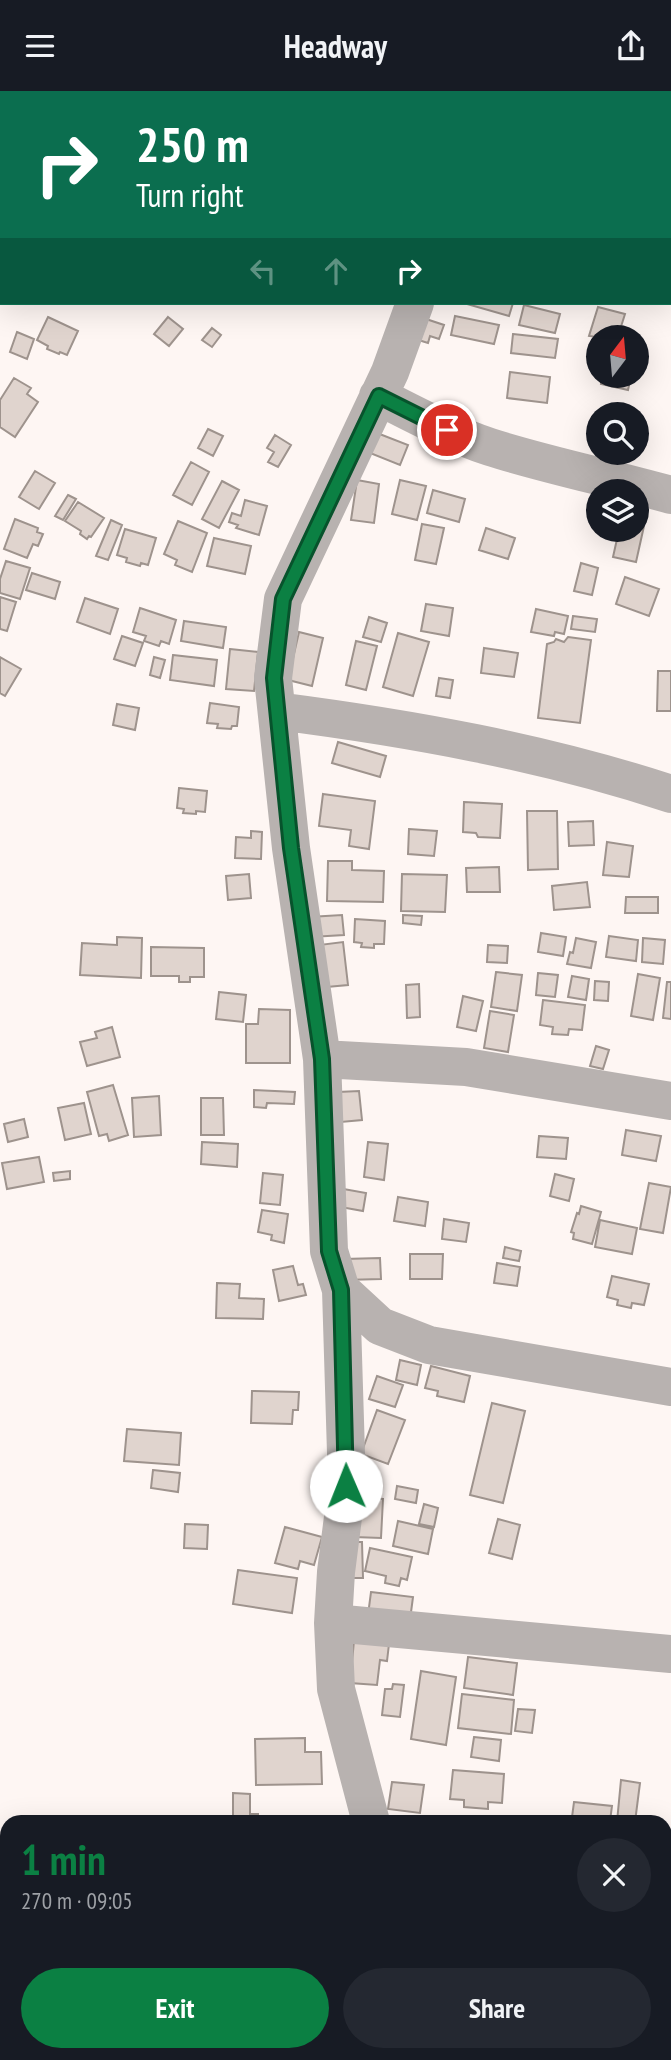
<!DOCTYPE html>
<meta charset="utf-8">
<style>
:root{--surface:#171b24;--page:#242831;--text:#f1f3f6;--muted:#9ea1a6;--accent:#0b8043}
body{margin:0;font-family:"PT Sans Narrow",sans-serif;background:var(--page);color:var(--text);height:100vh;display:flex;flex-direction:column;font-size:26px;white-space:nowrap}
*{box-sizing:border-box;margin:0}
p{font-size:23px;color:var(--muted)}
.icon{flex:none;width:38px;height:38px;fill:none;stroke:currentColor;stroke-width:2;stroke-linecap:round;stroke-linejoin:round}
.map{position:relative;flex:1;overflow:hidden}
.side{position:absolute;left:0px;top:1724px;width:672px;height:247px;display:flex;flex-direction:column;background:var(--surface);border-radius:21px 21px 0 0;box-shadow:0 7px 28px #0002}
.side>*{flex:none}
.banner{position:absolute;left:0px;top:0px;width:672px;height:214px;box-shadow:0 7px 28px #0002;background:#0b6e4f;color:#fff;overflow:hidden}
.needle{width:46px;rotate:16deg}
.tools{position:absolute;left:586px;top:234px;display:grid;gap:14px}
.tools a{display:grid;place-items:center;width:63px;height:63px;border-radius:50%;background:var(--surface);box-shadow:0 7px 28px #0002;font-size:35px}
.pin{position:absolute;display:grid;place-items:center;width:60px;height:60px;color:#fff;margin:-30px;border:4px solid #fff;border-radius:50%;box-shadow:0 2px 7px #0007}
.me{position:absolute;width:77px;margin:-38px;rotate:359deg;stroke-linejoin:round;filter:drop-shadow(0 0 5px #0008)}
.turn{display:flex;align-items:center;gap:24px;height:147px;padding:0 21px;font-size:32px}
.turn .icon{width:91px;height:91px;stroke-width:2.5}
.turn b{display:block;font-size:49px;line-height:60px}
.lanes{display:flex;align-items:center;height:66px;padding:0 21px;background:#0003;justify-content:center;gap:35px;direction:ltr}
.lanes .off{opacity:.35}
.round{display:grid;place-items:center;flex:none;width:74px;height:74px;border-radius:37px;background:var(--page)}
.head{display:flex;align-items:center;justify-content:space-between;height:119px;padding:0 21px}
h1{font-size:42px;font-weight:800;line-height:52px;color:var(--accent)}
.primary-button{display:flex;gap:14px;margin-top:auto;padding:14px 21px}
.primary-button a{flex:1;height:80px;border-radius:42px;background:var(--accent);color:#fff;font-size:28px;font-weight:800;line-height:80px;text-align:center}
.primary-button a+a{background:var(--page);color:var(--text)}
header{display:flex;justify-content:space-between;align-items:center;height:91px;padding:0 21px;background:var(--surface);font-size:32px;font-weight:800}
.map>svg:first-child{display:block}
</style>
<header><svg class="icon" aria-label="menu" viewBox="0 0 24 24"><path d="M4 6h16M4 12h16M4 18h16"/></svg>Headway<svg class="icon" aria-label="share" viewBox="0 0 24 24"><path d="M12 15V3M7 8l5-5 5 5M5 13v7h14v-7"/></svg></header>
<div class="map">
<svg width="671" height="1969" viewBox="0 0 671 1969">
<rect width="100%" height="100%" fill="#fef6f3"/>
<path fill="#e0d4ce" stroke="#9e938d" stroke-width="2" d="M468,212H513L509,225L467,213Z
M524,214L560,223L555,242L519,234Z
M598,216L625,223L618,245L607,242L605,247L589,245Z
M455,225L499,234L494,253L451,244Z
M48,226L78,240L67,264L60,261L59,263L47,258L48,255L37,249Z
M168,226L183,238L169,255L154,243Z
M420,226L444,234L439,248L430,245L428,252L412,247Z
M212,237L221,244L212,256L202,249Z
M17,241L34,248L27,268L10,261Z
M513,243L558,248L555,267L511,262Z
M510,281L550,286L547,312L507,307Z
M602,285H631L628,299L601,293Z
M14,287L31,297L27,303L38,311L15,346L0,336V309Z
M208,338L223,345L213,365L198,357Z
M377,342L408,354L400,374L370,362Z
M275,344L291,354L278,376L268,371L274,361L267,357Z
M191,371L209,381L192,414L173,404Z
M35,380L55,392L39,418L19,406Z
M357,389L379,393L374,432L351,429Z
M400,389L426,395L417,429L392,423Z
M222,390L239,399L219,437L202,428Z
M433,399L465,408L459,431L427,422Z
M68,404L76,408L63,429L55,425Z
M245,409L267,415L259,444L236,437L238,434L229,431L232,422L241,425Z
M78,411L104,427L91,446L89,445L87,448L80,443L81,440L65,430Z
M15,428L38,437L37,441L43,443L38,455L33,453L27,467L4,458Z
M111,429L122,434L108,469L96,465Z
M178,430L207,442L192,481L175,474L177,469L164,463Z
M422,433L444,437L436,473L415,469Z
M637,434L644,435L636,471L613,466L619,439H637Z
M486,437L515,447L508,468L479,459Z
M125,438L156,447L148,474L141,472L140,475L126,471L127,467L117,464Z
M214,447L251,455L245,483L207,475Z
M6,470L30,477L20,508L0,502V488Z
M581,472L598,477L592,504L574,500Z
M32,482L60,491L55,508L26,499Z
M625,486L659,498L649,525L616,513Z
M0,506L16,511L7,540L0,538Z
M85,507L118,518L110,543L77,531Z
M426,513L453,517L449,545L421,540Z
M140,517L176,529L169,553L161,550L159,555L144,550L146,545L133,541Z
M536,518L568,525L564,543L555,541L554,545L531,541Z
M573,525L597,528L595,541L571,538Z
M369,526L387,532L381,551L363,546Z
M184,530L226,536L223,557L181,550Z
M299,541L323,547L312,595L288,589Z
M398,542L429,551L413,605L383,596Z
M122,545L143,552L135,575L114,568Z
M568,546L591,549L580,632L538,627L547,553L554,551L556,548L564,551Z
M356,550L377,555L366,599L346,594Z
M484,557L518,562L514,586L481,582Z
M230,558L258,561L254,600L226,598Z
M173,564L217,569L214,595L170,589Z
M0,566L21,578L5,605L0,602Z
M154,566L165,569L160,587L150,584Z
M658,580H671V620H657Z
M439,587L453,589L450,607L436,605Z
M210,612L239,616L237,635H232L231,638L217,637L218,633L207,632Z
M117,613L139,617L135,639L113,634Z
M338,651L386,665L380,686L332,672Z
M179,697L207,700L205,721L196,720V723L183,722L184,718L177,717Z
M323,703L375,710L369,758L349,755L351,739L319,735Z
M464,711L502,713L500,747L478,746L476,742L463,741Z
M527,720H557L558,778L528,779Z
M593,730L594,754L569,755L568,731Z
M409,738L437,740L434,765L408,763Z
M251,740L262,741L261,768L235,767L236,746L251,747Z
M607,751L633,755L629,786L603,784Z
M328,770H352V779L384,780L383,811L327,810Z
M499,776L500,801H467L466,777Z
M249,783L251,807L228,809L226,785Z
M402,783L447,784L445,821L401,820Z
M587,791L590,816L554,819L552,795Z
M626,806H658V822H625Z
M342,824L344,844L311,846L309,826Z
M403,824L422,825L421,834L403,832Z
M355,828L385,830L384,853H374V857L361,856L362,852L354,851Z
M541,842L566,846L563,865L538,861Z
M609,845L638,849L636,870L606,866Z
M117,846L142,847L141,887L80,884L82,852L117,854Z
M576,847L596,851L591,877L567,873L570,861L573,862Z
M643,847L665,849L663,873L642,871Z
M343,851L348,894L316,897L311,855Z
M488,854L508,855L507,872L487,871Z
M151,856L204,857V886H190V891H179V885H151Z
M496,881L522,884L517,920L491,916Z
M538,882L558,884L555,906L536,904Z
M638,883L660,887L653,929L631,925Z
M572,885L589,888L586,909L568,906Z
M595,890L609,891L608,910L594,909Z
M667,891H671V928L663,927Z
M419,893L420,926L407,927L406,894Z
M219,901L246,904L243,931L216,928Z
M463,905L483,910L476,940L457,936Z
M543,909L585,914L582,939L569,938L568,944L552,943L553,936L540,934Z
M259,918L290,919V972H246V933H258Z
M490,920L514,924L508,961L484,957Z
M112,936L120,966L87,975L80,951L97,947L95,941Z
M596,955L609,959L603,978L590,975Z
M113,994L128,1044L109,1050L107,1043L99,1045L87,1001Z
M254,999L295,1001L294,1013L267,1012L266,1017L254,1016Z
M359,1000L362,1029L341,1031L338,1001Z
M159,1005L161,1044L134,1046L132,1007Z
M201,1007H223L224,1044H201Z
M84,1012L91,1043L65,1049L58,1017Z
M24,1028L28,1046L8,1051L4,1033Z
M626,1039L661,1045L656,1070L622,1064Z
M539,1045L568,1047L566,1068L537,1066Z
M202,1051L238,1053L237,1076L201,1073Z
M368,1051L388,1053L384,1089L364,1086Z
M39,1066L44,1091L7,1098L2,1072Z
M70,1080V1088L54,1090L53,1082Z
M263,1082L283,1084L280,1114L260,1112Z
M555,1083L574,1088L569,1110L550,1105Z
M649,1092L671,1096L663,1142L640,1138Z
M338,1097L366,1102L363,1120L335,1115Z
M398,1106L428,1111L425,1135L394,1130Z
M581,1115L601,1121L592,1153L573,1148L574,1142L571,1141L577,1122L579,1123Z
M262,1119L288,1123L284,1152L271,1149L272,1144L258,1141Z
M444,1128L469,1132L466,1151L442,1148Z
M600,1129L637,1137L632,1163L595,1156Z
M505,1156L521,1160L519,1170L503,1167Z
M410,1163H443L442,1188H410Z
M380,1167L381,1188L344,1189V1168Z
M497,1172L520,1176L517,1195L494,1192Z
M293,1175L298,1194L303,1193L306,1204L279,1210L273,1179Z
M612,1185L649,1193L644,1214L632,1212L631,1217L617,1214L618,1209L607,1206Z
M217,1192L240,1193L239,1207L264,1208L263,1228L216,1227Z
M400,1269L421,1274L417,1294L396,1289Z
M431,1275L470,1285L464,1311L437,1305L438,1300L425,1297Z
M377,1285L403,1294L395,1316L369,1308Z
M252,1300L299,1301L298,1319H293L292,1333L251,1332Z
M492,1312L525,1320L503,1412L470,1404Z
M377,1319L405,1329L388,1373L361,1363Z
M127,1338L181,1342L179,1374L124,1370Z
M153,1379L180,1382L178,1401L151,1397Z
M397,1395L418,1399L416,1412L395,1408Z
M356,1406L383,1408L381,1447L354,1446Z
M424,1413L438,1417L434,1436L419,1433Z
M498,1428L520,1434L512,1468L489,1462Z
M398,1430L433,1438L428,1463L393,1455Z
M185,1433L208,1434L207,1458L184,1457Z
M285,1436L322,1446L314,1474L300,1470L298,1478L275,1472Z
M347,1451H362L363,1487H347Z
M370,1457L412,1466L407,1489L401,1487L399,1495L385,1492L386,1485L365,1480Z
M238,1479L297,1487L292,1522L233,1513Z
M371,1501L413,1506L410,1529L368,1524Z
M354,1550L389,1553L387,1570L380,1569L377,1594L350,1592Z
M468,1566L517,1572L513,1604L464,1597Z
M421,1580L456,1586L446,1654L411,1648Z
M393,1593L404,1594L400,1626L382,1624L385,1598H392Z
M462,1603L514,1609L511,1643L458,1637Z
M518,1618L535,1619L532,1642L515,1640Z
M474,1646L501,1649L499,1670L471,1666Z
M305,1647V1661H321L322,1693L256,1694L255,1648Z
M453,1679L504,1683L502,1712L488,1711V1718L464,1716V1709L450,1708Z
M621,1689L640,1692L635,1731H617Z
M392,1691L424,1694L420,1722L388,1718Z
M233,1702L250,1703V1723H258V1731H233Z
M574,1711L612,1715L610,1730L572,1726Z
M629,1964H658L659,1969H589Z"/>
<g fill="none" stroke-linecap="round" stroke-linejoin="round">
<path stroke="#b8b2b0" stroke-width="38" d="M105,2L107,0
M505,2L506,0
M670,33L671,30
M0,49H2
M670,78L671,79
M415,212L390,281L283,508L273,587L291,757L322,968L329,1160L341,1199L380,1235L429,1254L671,1296
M378,305C415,324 451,343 490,356C550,375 611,387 671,404
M277,620C409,637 544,661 671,703
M322,968L466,976L671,1010
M341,1199L347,1395L336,1481L333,1532L336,1598L371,1731
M333,1532L671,1563
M665,1815H671
M0,1876H7
M426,1964V1969"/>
</g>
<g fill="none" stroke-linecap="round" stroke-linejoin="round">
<g stroke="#07532c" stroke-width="18">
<path id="route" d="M346,1395L341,1199L329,1160L322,968L291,757L274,587L283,508L379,305L447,339"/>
</g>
<use href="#route" stroke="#0b8043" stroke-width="12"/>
</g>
</svg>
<div class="tools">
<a><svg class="needle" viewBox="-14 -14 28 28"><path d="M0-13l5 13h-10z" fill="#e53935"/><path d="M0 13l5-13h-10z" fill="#9ea1a6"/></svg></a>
<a><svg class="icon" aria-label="search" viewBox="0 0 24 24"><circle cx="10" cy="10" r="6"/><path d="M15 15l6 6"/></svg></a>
<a><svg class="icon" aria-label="layers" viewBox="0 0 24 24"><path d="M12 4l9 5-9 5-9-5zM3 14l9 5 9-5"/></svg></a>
</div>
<div class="pin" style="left:447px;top:339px;background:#d93025"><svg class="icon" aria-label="arrive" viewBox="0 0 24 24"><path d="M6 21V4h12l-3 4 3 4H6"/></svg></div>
<svg class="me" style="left:346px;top:1395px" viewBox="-20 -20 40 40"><circle r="19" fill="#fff"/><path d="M0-13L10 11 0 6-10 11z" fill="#0b8043"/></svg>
<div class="banner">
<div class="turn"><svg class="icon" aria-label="right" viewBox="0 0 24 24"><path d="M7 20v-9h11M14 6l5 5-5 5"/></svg><div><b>250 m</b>Turn right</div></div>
<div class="lanes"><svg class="icon off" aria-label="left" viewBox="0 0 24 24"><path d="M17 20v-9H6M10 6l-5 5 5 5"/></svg><svg class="icon off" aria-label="ahead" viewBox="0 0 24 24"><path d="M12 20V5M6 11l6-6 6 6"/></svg><svg class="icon" aria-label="right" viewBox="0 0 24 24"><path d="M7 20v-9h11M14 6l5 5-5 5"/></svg></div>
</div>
<section class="side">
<div class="head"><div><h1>1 min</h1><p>270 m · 09:05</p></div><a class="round"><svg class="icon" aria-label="close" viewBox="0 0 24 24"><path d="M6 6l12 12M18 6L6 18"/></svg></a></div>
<div class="primary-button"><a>Exit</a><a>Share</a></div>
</section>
</div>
